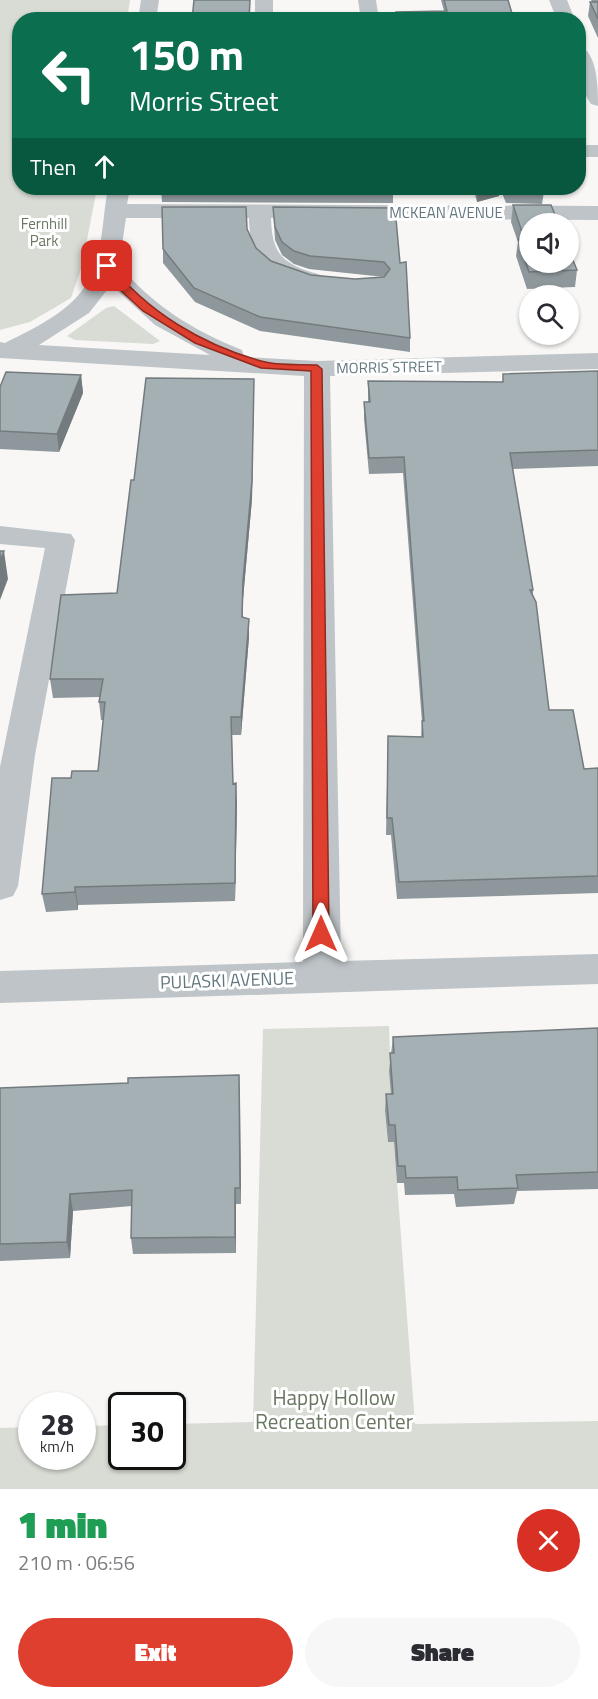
<!DOCTYPE html>
<meta charset="utf-8">
<style>
:root{--surface:#fff;--page:#f7f7f7;--text:#2b2b33;--muted:#7c7c81;--accent:#df3f2e}
body{margin:0;font-family:"Titillium Web",sans-serif;background:var(--page);color:var(--text);height:100vh;display:flex;flex-direction:column;font-size:22px;white-space:nowrap}
*{box-sizing:border-box;margin:0}
p{font-size:20px;color:var(--muted)}
.icon{flex:none;width:33px;height:33px;fill:none;stroke:currentColor;stroke-width:2;stroke-linecap:round;stroke-linejoin:round}
.map{position:relative;height:1489px;overflow:hidden}
.details{display:flex;flex-direction:column;background:var(--surface);flex:1}
.details>*{flex:none}
.guide{position:absolute;left:12px;top:12px;width:574px;height:183px;border-radius:24px;box-shadow:0 2px 4px #0004;background:#0b6e4f;color:#fff;overflow:hidden}
.buttons{position:absolute;left:519px;top:213px;display:grid;gap:12px}
.buttons a{display:grid;place-items:center;width:60px;height:60px;border-radius:50%;background:var(--surface);box-shadow:0 2px 4px #0004;font-size:30px}
.speed{position:absolute;left:18px;top:1392px;display:flex;gap:12px;font-size:30px;font-weight:700;text-align:center}
.speed>*{display:grid;place-content:center;width:78px;height:78px;border-radius:50%;background:var(--surface);box-shadow:0 2px 4px #0004;line-height:1}
.speed small{font-size:15px;font-weight:400}
.speed .limit{border:3px solid #111;border-radius:9px;background:#fff;color:#111}
.pin{position:absolute;display:grid;place-items:center;width:51px;height:51px;color:#fff;margin:-26px;border-radius:12px;box-shadow:0 3px 9px #0006}
.me{position:absolute;width:66px;margin:-33px;rotate:0deg;stroke-linejoin:round;filter:drop-shadow(0 0 4px #0008)}
.turn{display:flex;align-items:center;gap:21px;height:126px;padding:0 18px;font-size:27px}
.turn .icon{width:78px;height:78px;stroke-width:2.5}
.turn b{display:block;font-size:42px;line-height:51px}
.then{display:flex;align-items:center;height:57px;padding:0 18px;background:#0003;gap:12px;font-size:22px}
.round{display:grid;place-items:center;flex:none;width:63px;height:63px;border-radius:32px;background:var(--page)}
.summary{display:flex;align-items:center;justify-content:space-between;height:102px;padding:0 18px}
h1{font-size:36px;font-weight:800;line-height:45px;color:#1e9e55}
.action{display:flex;gap:12px;margin-top:auto;padding:12px 18px}
.action a{flex:1;height:69px;border-radius:36px;background:var(--accent);color:#fff;font-size:24px;font-weight:800;line-height:69px;text-align:center}
.action a+a{background:var(--page);color:var(--text)}
.map>svg:first-child{display:block}
</style>
<div class="map">
<svg width="598" height="1489" viewBox="0 0 598 1489">
<rect width="100%" height="100%" fill="#f8f7f5"/>
<path fill="#d8dcd4" d="M0,0H130L127,19L20,20V188H97L82,266L71,298L30,322L0,330Z
M114,306L160,341L153,344L75,340L67,336L106,308Z
M389,1026L392,1111L385,1112L388,1142H394L415,1424L598,1421V1489H0V1428L31,1427L32,1456H82L83,1426L121,1425L122,1456H172L173,1424L253,1422L263,1029Z"/>
<g fill="none" stroke-linecap="round" stroke-linejoin="round">
<path fill="#bec4c7" fill-rule="evenodd" d="M141,0H159L156,20H138Z
M255,0H273V20H255Z
M358,0H376L379,20H361Z
M549,0H567L575,20H557Z
M579,46C598,52 598,89 598,106L591,104C578,86 579,67 579,46Z
M579,145H598V157H579Z
M108,188H130L127,204L598,206V220L271,218C272,251 280,262 311,272C318,274 324,275 328,281L324,286C314,289 307,286 297,283C264,272 249,253 249,218H126L119,265C152,305 194,331 242,350L244,357L317,361L598,353V369L330,376L341,961L598,954V984L0,1003V971L303,962L304,376L0,358V342L5,343C40,325 82,307 95,266C103,241 103,214 108,188ZM111,285L155,325L210,355L39,345L89,313Z
M0,526L71,534L75,540L35,755L18,886L13,896L0,900V767L45,548L0,544Z"/>
</g>
<path fill="#8e979b" d="M441,0H508L514,20H396V12L444,11Z
M591,0H598V38L588,16L590,2H592Z
M161,188H419V189H393V203L162,202Z
M473,188H500L499,196L477,202Z
M500,188H542L544,192L542,204L506,203Z
M513,205L577,270L575,287L527,289L516,256L518,242L511,222Z
M273,207L400,263L410,338V352L260,331L195,302L163,263V249L247,229L256,248L271,261L311,275L355,279L384,277L309,269L294,264L282,255L275,240Z
M598,371V466L513,469L533,590V595L549,710L584,769L598,768V893L397,899L391,835H386L388,736L421,737L422,722L403,473L369,474L364,419V402H368V381L503,382Z
M81,375L83,393L59,452L0,449V387Z
M254,379L252,499L243,599V618L249,619V637L241,735H232L233,784L237,802L235,901L78,905V910L46,912L42,894L71,778L98,771L103,720H101L99,702V697L53,698L50,679L117,593L134,480Z
M598,1028V1189L517,1191L514,1204L456,1207L454,1194L405,1195L404,1183H397L394,1142H388L385,1111L386,1094H391L389,1071L393,1037Z
M239,1075L241,1204H236V1253L133,1254L131,1238L132,1206L73,1211L70,1258L0,1261V1088L128,1083Z"/>
<path fill="#747b7e" d="M489,188H500L499,196L477,202L478,190Z
M81,375L83,393L59,452L57,434Z
M254,379L252,499L243,599L242,636L243,581Z
M4,551L8,579L0,600V561Z
M249,619V637L241,735V717Z
M236,783L237,802L235,901V883Z
M75,887L78,905V910L75,892Z
M239,1075L240,1093L241,1204L240,1188Z
M235,1188L236,1204V1253L235,1237Z
M70,1194L73,1211L70,1258L67,1242Z"/>
<path fill="#a5b0b4" stroke="#747b7e" stroke-width="1.5" d="M194,0H250L249,20H192Z
M444,0H508L514,20H397L396,12L447,11Z
M590,2H598V19Z
M161,188H393V193L161,192Z
M478,188H489L478,190Z
M505,188H542L544,192H507Z
M513,205H551L559,224H530V262H568V248L577,270L529,272L518,239L524,238Z
M162,207H246L247,229L256,248L271,261L311,275L355,279L384,277L390,269L384,262L310,256L294,251L282,242L275,227L273,207L395,208L400,263L406,262L410,338L260,317L194,288L163,249Z
M598,371V450L510,453L533,590H530L536,602L549,710H573L584,769L598,768V876L399,882L392,818H387L388,736L423,737L422,721H424L404,457L369,458L364,402H370L368,381L503,382V374Z
M6,372L81,375L57,434L0,431V387Z
M146,378L254,379L252,481L243,581L242,617L249,619L246,656L241,717H231L233,784L236,783L235,883L75,887V892L42,894L52,778H71L72,771H98L105,702H99L103,679H50L61,595L117,593L131,480H134Z
M0,551H4L0,561Z
M598,1028V1172L516,1175L518,1188L458,1190L457,1177L406,1178L405,1166H398L395,1125H389L386,1094H393L390,1053H394L393,1037Z
M239,1075L240,1188H235V1237L131,1238L132,1190L70,1194L67,1242L0,1244V1088L128,1083V1078Z"/>
<path fill="#df3f2e" stroke="#91291e" stroke-width="1.5" d="M103,264H110C147,312 203,345 261,361C278,366 299,364 317,365L322,369L329,934L321,941L313,934L311,371L261,368L195,343L143,311L118,288L102,266Z"/>
<g text-anchor="middle" dominant-baseline="central" stroke-width="6" stroke-linejoin="round" paint-order="stroke">
<g font-size="15" fill="#63777f" stroke="#fff">
<text x="446" y="212">MCKEAN AVENUE</text>
<text transform="translate(389 367) rotate(-1)">MORRIS STREET</text>
</g>
<g font-size="15" fill="#697762" stroke="#fff">
<text x="44" y="223">Fernhill<tspan x="44" dy="17">Park</tspan></text>
</g>
<g font-size="18" fill="#63777f" stroke="#fff">
<text transform="translate(227 980) rotate(-2)">PULASKI AVENUE</text>
</g>
<g font-size="21" fill="#697762" stroke="#fff">
<text x="334" y="1397">Happy Hollow<tspan x="334" dy="24">Recreation Center</tspan></text>
</g>
</g>
</svg>
<div class="buttons">
<a><svg class="icon" aria-label="sound" viewBox="0 0 24 24"><path d="M4 9h4l5-4v14l-5-4H4zM17 9q2 3 0 6"/></svg></a>
<a><svg class="icon" aria-label="search" viewBox="0 0 24 24"><circle cx="10" cy="10" r="6"/><path d="M15 15l6 6"/></svg></a>
</div>
<div class="speed"><div>28<small>km/h</small></div><div class="limit">30</div></div>
<div class="pin" style="left:107px;top:266px;background:#d93025"><svg class="icon" aria-label="arrive" viewBox="0 0 24 24"><path d="M6 21V4h12l-3 4 3 4H6"/></svg></div>
<svg class="me" style="left:321px;top:934px" viewBox="-20 -20 40 40"><path d="M0-17L14 15 0 8-14 15z" fill="#df3f2e" stroke="#fff" stroke-width="4"/></svg>
<div class="guide">
<div class="turn"><svg class="icon" aria-label="left" viewBox="0 0 24 24"><path d="M17 20v-9H6M10 6l-5 5 5 5"/></svg><div><b>150 m</b>Morris Street</div></div>
<div class="then">Then<svg class="icon" aria-label="ahead" viewBox="0 0 24 24"><path d="M12 20V5M6 11l6-6 6 6"/></svg></div>
</div>
</div>
<section class="details">
<div class="summary"><div><h1>1 min</h1><p>210 m · 06:56</p></div><a class="round" style="background:#d93025;color:#fff"><svg class="icon" aria-label="close" viewBox="0 0 24 24"><path d="M6 6l12 12M18 6L6 18"/></svg></a></div>
<div class="action"><a>Exit</a><a>Share</a></div>
</section>
